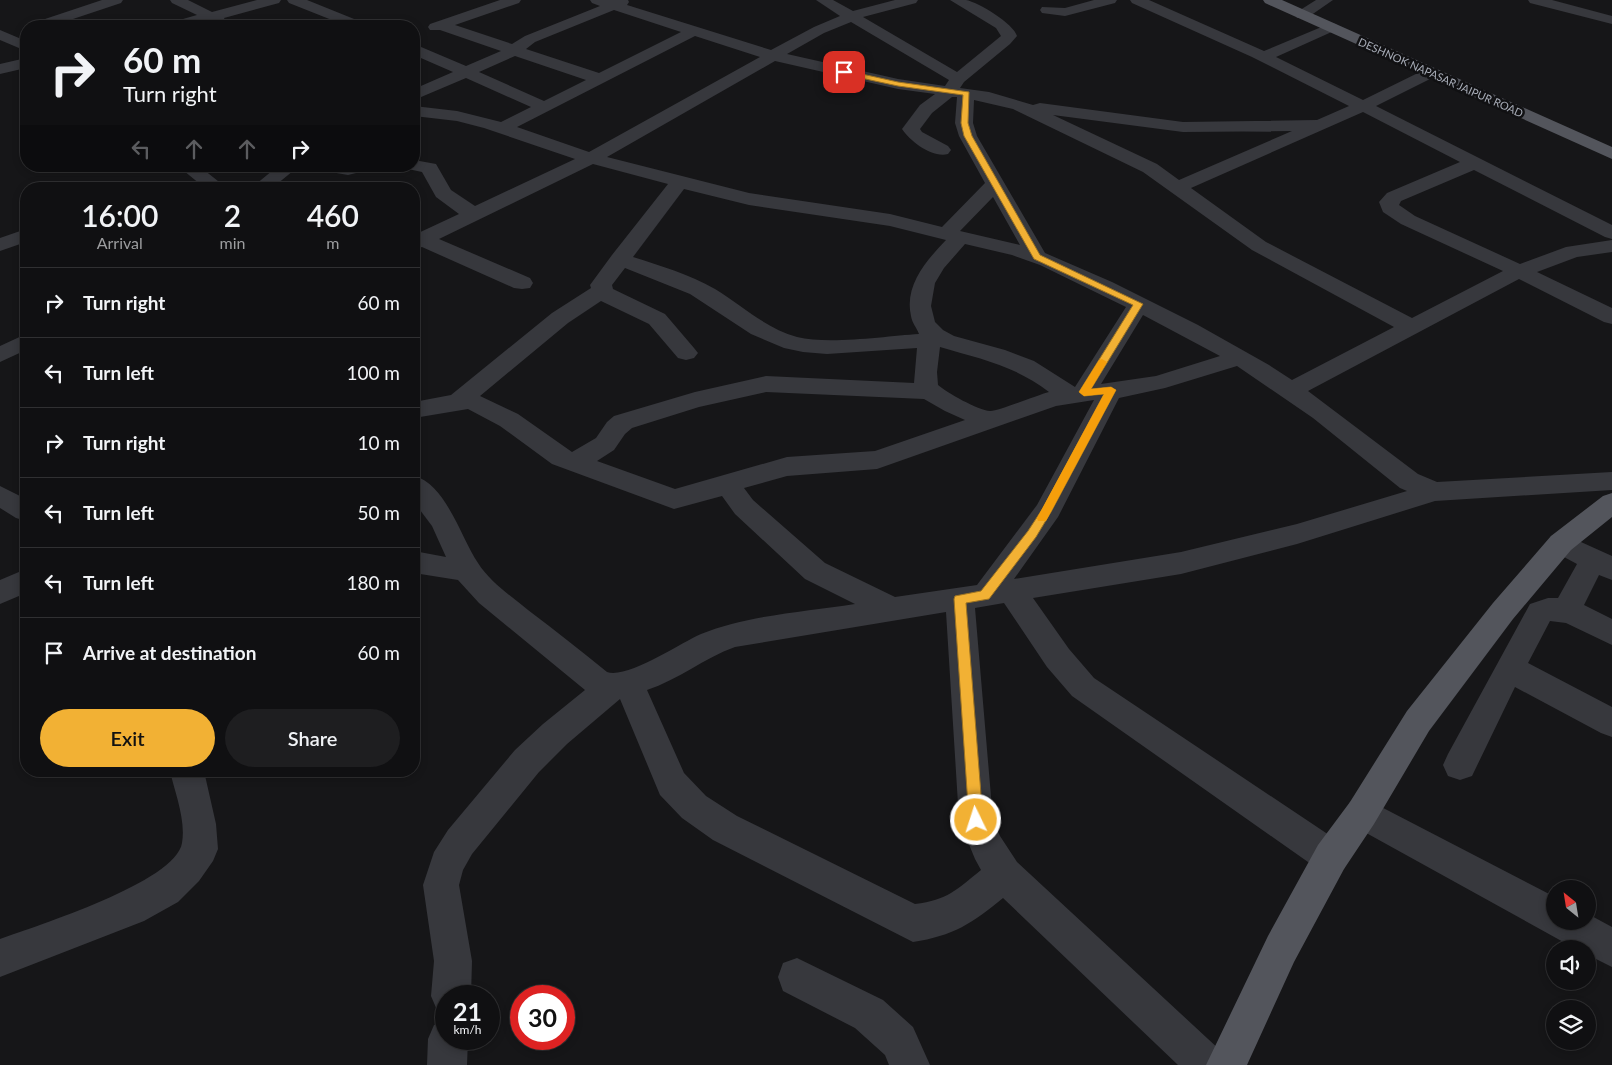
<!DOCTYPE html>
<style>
:root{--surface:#101012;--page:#1e1e20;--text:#f1f3f6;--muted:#9c9d9f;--line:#303032;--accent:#f2b134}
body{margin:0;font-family:Lato,sans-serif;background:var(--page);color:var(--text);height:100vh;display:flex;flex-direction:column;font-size:19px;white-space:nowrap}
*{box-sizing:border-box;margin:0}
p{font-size:16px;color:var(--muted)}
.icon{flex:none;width:28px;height:28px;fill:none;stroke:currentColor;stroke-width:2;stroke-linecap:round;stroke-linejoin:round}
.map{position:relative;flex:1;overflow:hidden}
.sheet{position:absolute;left:20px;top:182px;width:400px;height:595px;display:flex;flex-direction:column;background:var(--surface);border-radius:20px;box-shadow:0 2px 8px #0003,0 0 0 1px var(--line)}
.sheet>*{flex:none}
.banner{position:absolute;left:20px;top:20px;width:400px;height:152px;border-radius:20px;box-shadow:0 2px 8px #0003,0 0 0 1px var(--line);background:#101012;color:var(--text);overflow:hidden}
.needle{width:32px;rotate:330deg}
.buttons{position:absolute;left:1546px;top:880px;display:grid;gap:10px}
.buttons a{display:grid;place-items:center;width:50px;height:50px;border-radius:50%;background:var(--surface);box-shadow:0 2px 8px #0003,0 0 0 1px var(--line);font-size:25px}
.speed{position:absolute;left:435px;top:985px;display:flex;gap:10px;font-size:25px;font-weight:700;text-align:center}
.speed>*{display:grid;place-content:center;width:65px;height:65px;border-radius:50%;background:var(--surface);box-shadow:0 2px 8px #0003,0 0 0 1px var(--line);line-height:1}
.speed small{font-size:12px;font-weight:400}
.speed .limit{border:8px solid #d22;background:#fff;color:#111}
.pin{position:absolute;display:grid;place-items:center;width:42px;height:42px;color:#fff;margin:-21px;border-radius:10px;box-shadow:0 2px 8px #0006}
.me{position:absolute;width:55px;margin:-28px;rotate:356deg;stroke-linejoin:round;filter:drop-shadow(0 0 4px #0008)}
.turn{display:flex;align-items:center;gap:18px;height:105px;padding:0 20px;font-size:22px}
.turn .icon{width:65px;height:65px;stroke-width:2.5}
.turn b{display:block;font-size:35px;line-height:42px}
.lanes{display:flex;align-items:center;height:48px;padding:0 20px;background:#0003;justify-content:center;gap:25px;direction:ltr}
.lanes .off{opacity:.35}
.eta{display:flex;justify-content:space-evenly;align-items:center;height:85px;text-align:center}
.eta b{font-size:30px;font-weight:600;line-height:35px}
.cta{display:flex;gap:10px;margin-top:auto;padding:10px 20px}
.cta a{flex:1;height:58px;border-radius:30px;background:var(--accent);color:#111;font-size:20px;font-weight:600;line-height:58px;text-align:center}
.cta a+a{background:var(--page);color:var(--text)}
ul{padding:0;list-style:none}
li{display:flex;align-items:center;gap:15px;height:70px;padding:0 20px;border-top:1px solid var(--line)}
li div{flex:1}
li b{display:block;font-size:19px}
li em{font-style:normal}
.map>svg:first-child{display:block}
</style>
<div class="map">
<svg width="1612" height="1065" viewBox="0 0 1612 1065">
<rect width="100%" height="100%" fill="#161618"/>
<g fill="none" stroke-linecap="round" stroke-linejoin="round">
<path fill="#37383d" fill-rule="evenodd" d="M102,0H123L121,3L52,26H31L33,23Z
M170,0H188L212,12L257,0H281L279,3L224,18L225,20L223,23L218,24L209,21L190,26H167L169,23L197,15L172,3Z
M287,0H307L364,23L366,26H347L289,3Z
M500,0H521L519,3L455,25L512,44L525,36L600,6L592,3L590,0H628L629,2L627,5L771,50L814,27L840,16L816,0H833L853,11L895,0H918L916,3L863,17L957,72L1001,36L996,28L950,0C955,0 961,0 966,0C978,2 1014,24 1017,36L1010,44L964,82L960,88L989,92L1033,105L1040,103L1183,122L1317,120L1349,106L1252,57L1132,3L1130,0H1149L1264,51L1331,23L1336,24L1338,27L1336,30L1276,57L1363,100L1424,70H1436L1438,73L1436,76L1376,106L1612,225V239L1605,237L1474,170L1401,201L1399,205L1415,216L1520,264L1566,247L1612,240V252L1577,257L1537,272L1612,308V324L1604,322L1519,279L1308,391L1418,474L1437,482L1612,472V490L1435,501L1297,544L1181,574L1033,598L1069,649L1094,678L1344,845L1349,857L1344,869L1331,874L1318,869L1072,696L1047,667L1004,603L975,608L993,820L1000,836L1017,862L1221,1051L1227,1065H1178L1003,898C973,923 953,936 913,942L713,840L682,818L660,795L620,699L567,744L539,772L472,854L463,870L459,885L472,961L471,996H446V1014L437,1010L431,996L434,961L423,885L434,852L448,830L515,750L543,724L585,690L479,603L458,580L414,573V551L446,557L432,526L414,502V476C446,484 461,538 478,563C490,582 511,596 528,610C555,630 581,651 607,672C628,679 680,643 701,634C748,615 805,612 855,604L805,579L735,514L722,496L674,509L552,464L500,426L468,409L414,418V402L451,395L552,313L591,288L590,285L612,255L668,184L593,164L439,239L530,278L533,283L530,288L522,289L514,288L422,247L414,249V235L459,214L436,197L422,172L408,169L406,166H414V160L436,164L451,190L475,206L575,159L484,128L457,121L414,116V106L457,111L501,122L531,107L466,78L414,100V89L453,72L414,55V44L466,66L501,51L440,30H430L428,27L430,24ZM614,10L681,32L599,73L526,49L535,42ZM851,22L949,80L945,86L898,79L787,54L824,33ZM695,36L760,57L589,152L517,127ZM515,56L586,80L544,101L479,72ZM775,61L898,89L935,94L920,105L902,129C911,142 932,158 948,154L951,150L948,146L922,132L920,129L932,113L952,97H957L955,123L959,136L985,183L942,227L890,214L749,193L607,157ZM974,100L1013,109L1143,172L1252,250L1394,327L1292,380L1269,365L1198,325L1112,282L1045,253L977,136L973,123ZM1363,112L1460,162L1387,193L1379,202L1383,212L1401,224L1503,271L1412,318L1266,242L1191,188ZM1053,115L1183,132L1292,131L1179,180L1157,164ZM684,189L749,205L890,226L946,240C927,260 904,285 911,316C912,323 917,328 919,334C886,336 829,345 797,337C765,328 743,306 715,289C689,274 661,266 633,257ZM993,197L1020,245L960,231ZM965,244L1012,255L1040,265L1126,307L1075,387L1034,361L1005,350L954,336L943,330L935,322L931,306L935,283L944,268ZM625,268L690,294L751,334L784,348L803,352L827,354L917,348L914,383L766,376L695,392L614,416L607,422L596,438L572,452L518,414L480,396L568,323L601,301L649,324L678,358L686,360L694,358L698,353L694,348L665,314L613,289L612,285ZM1143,315L1220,356L1156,376L1101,384ZM940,347C980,359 1014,365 1049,392C1037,395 997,412 990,411C978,410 947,393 938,385L937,372ZM1237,366L1313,418L1400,488L1407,491L1297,524L1181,552L1014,579L1058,517L1119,398L1165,388ZM766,392L924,399L945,411L965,420L875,451L787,457L675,489L597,461L614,450L625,434L632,428L699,407ZM1094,400L1037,505L977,585L895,597L825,563L753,500L744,488L787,476L877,469L1056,406ZM946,612L959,820L975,859L981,870C956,890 948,900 915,904L737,816L706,796L684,773L647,690C678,680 704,658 735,647Z
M1094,0H1117L1115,3L1065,16L1042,13L1040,10L1042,7L1065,8Z
M1316,0H1333L1307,18H1297L1295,15L1297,12Z
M1528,0H1552L1612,16V24L1530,3Z
M0,30L26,41V51L0,40Z
M26,58V68L0,74V64Z
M178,166H199L228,189H206Z
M278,166H299L271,189H250Z
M316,166H371L368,170L348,175L319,170Z
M26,229V242L0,251V238Z
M26,334V350L0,362V346Z
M0,486L26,499V521L16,518L0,508Z
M1561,533L1612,556V580L1599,575L1584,605L1612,619V645L1566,623L1550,621L1528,663L1612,707V737L1601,733L1515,687L1472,776L1460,780L1448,776L1443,765L1448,754L1530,604L1548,598H1558L1577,564L1551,550L1547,543L1551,536Z
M26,569V593L0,604V580Z
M170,771H204L216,824L218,849L213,861L199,881L178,902L144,921L0,977V939C36,926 176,882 182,843C186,820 175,793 170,771Z
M1362,797L1555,897V921H1588V914L1612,927V967L1588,955V949H1576L1350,824L1345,813L1350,802Z
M797,958L883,1000L913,1027L930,1065H889L885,1055L855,1028L783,991L778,977L783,963Z
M446,1020V1039H468L467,1065H427L428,1039L434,1025Z"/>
<path fill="#53555c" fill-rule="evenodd" d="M1263,0H1282L1612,147V159L1265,3Z
M1612,493V517L1571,550L1513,619L1429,731L1374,824L1344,869L1294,962L1247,1065H1206L1268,936L1318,845L1350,802L1407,711L1493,603L1551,536L1603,496Z"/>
</g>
<path fill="#f2b134" stroke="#9d7322" d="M844,70L898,82L969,92L968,123L972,136L1040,255L1143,304L1091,389L1111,387L1116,390L1051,512L1036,537L989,599L966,603L983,820L981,825L976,827L971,825L969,820L954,599L955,596L981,591L1028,531L1043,508L1104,394L1084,396L1079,392L1133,305L1034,259L964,136L961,123L963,95L898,86L842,74V71Z"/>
<path fill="#f59e0b" d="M1102,359L1107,362L1091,389L1111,387L1116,390L1046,521H1038L1037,518L1104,394L1084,396L1079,392L1099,360Z"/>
<g text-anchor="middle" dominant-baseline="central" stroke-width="5" stroke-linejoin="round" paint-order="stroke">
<g font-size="11" fill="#a8adb8" stroke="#111113">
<text transform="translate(1441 77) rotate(24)">DESHNOK NAPASAR JAIPUR ROAD</text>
</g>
</g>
</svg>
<div class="buttons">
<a><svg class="needle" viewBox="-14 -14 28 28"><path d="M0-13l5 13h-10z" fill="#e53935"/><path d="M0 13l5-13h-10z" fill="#9c9d9f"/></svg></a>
<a><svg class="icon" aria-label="sound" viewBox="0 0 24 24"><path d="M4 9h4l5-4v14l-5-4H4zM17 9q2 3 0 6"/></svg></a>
<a><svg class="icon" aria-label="layers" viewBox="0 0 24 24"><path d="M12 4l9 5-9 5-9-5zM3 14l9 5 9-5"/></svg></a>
</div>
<div class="speed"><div>21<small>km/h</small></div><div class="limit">30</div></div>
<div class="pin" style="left:844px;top:72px;background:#d93025"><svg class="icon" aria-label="arrive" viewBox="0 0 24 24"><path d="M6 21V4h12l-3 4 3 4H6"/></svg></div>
<svg class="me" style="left:976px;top:820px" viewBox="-20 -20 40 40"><circle r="17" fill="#f2b134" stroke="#fff" stroke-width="3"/><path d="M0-11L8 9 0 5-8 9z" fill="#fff"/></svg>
<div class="banner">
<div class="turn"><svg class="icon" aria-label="right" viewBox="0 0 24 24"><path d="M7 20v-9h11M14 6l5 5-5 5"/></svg><div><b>60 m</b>Turn right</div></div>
<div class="lanes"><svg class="icon off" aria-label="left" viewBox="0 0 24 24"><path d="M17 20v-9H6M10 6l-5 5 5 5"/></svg><svg class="icon off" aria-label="ahead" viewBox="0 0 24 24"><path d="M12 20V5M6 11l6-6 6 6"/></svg><svg class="icon off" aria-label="ahead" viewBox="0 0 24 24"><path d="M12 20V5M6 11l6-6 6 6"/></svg><svg class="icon" aria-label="right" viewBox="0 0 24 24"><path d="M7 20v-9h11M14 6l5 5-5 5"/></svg></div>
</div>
<section class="sheet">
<div class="eta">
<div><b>16:00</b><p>Arrival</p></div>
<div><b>2</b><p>min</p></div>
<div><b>460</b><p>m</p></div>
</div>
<ul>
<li><svg class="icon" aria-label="right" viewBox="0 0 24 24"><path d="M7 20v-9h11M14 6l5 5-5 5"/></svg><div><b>Turn right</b></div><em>60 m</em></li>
<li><svg class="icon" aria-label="left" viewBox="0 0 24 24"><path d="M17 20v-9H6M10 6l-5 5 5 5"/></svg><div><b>Turn left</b></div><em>100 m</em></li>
<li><svg class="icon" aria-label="right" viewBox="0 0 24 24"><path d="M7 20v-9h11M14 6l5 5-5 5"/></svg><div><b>Turn right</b></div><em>10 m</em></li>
<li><svg class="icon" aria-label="left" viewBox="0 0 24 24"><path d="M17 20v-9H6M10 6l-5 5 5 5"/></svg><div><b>Turn left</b></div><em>50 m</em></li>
<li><svg class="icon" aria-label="left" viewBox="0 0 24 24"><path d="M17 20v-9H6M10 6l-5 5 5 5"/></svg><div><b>Turn left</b></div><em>180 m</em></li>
<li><svg class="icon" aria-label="arrive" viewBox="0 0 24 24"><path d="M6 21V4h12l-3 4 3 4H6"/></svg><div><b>Arrive at destination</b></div><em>60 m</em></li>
</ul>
<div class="cta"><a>Exit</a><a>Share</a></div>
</section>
</div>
